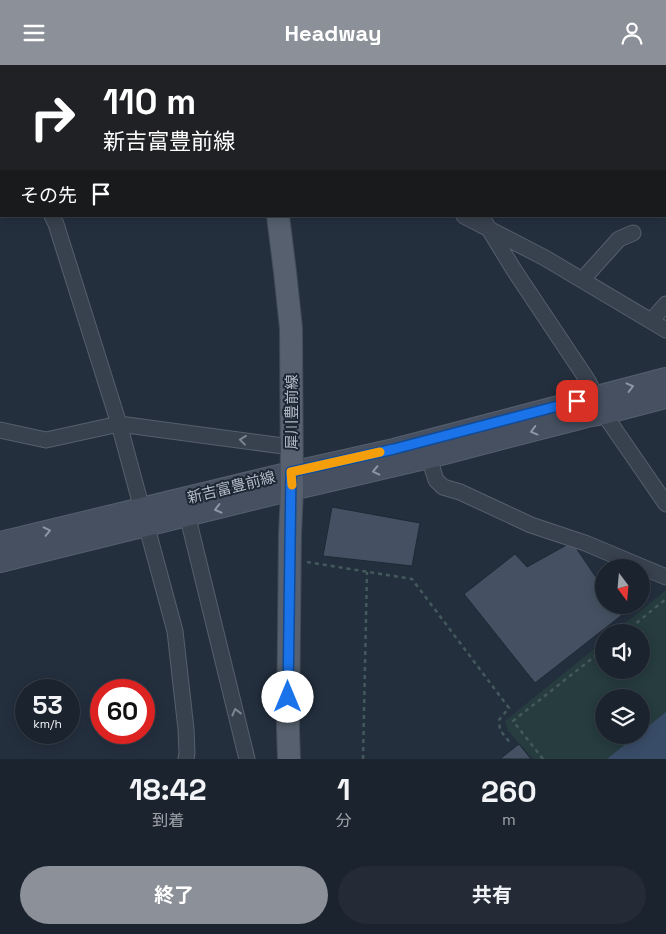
<!DOCTYPE html>
<html lang="ja">
<meta charset="utf-8">
<style>
:root{--surface:#1b232e;--page:#242b36;--text:#f1f3f6;--muted:#a0a4aa;--line:#39404a;--accent:#8c9099}
body{margin:0;font-family:"Space Grotesk","Noto Sans JP",sans-serif;background:var(--page);color:var(--text);height:100vh;display:flex;flex-direction:column;font-size:19px;white-space:nowrap}
*{box-sizing:border-box;margin:0}
p{font-size:16px;color:var(--muted)}
.icon{flex:none;width:28px;height:28px;fill:none;stroke:currentColor;stroke-width:2;stroke-linecap:round;stroke-linejoin:round}
.map{position:relative;height:694px;overflow:hidden}
.panel{display:flex;flex-direction:column;background:var(--surface);flex:1}
.panel>*{flex:none}
.banner{position:absolute;left:0px;top:0px;width:666px;height:152px;box-shadow:0 2px 12px #0003,0 0 0 1px var(--line);background:#202124;color:#fff;overflow:hidden}
.needle{width:32px;rotate:164deg}
.buttons{position:absolute;left:595px;top:494px;display:grid;gap:10px}
.buttons a{display:grid;place-items:center;width:55px;height:55px;border-radius:50%;background:var(--surface);box-shadow:0 2px 12px #0003,0 0 0 1px var(--line);font-size:25px}
.speed{position:absolute;left:15px;top:614px;display:flex;gap:10px;font-size:25px;font-weight:700;text-align:center}
.speed>*{display:grid;place-content:center;width:65px;height:65px;border-radius:50%;background:var(--surface);box-shadow:0 2px 12px #0003,0 0 0 1px var(--line);line-height:1}
.speed small{font-size:12px;font-weight:400}
.speed .limit{border:8px solid #d22;background:#fff;color:#111}
.pin{position:absolute;display:grid;place-items:center;width:42px;height:42px;color:#fff;margin:-21px;border-radius:10px;box-shadow:0 2px 8px #0006}
.me{position:absolute;width:55px;margin:-28px;rotate:0deg;stroke-linejoin:round;filter:drop-shadow(0 0 4px #0008)}
.turn{display:flex;align-items:center;gap:18px;height:105px;padding:0 20px;font-size:22px}
.turn .icon{width:65px;height:65px;stroke-width:2.5}
.turn b{display:block;font-size:35px;line-height:42px}
.then{display:flex;align-items:center;height:48px;padding:0 20px;background:#0003;gap:10px;font-size:19px}
.eta{display:flex;justify-content:space-evenly;align-items:center;height:85px;text-align:center}
.eta b{font-size:30px;font-weight:700;line-height:35px}
.button{display:flex;gap:10px;margin-top:auto;padding:10px 20px}
.button a{flex:1;height:58px;border-radius:30px;background:var(--accent);color:#fff;font-size:20px;font-weight:700;line-height:58px;text-align:center}
.button a+a{background:var(--page);color:var(--text)}
header{display:flex;justify-content:space-between;align-items:center;height:65px;padding:0 20px;background:var(--accent);color:#fff;font-size:22px;font-weight:700}
.map>svg:first-child{display:block}
</style>
<header><svg class="icon" aria-label="menu" viewBox="0 0 24 24"><path d="M4 6h16M4 12h16M4 18h16"/></svg>Headway<svg class="icon" aria-label="person" viewBox="0 0 24 24"><circle cx="12" cy="8" r="4"/><path d="M4 21q1-7 8-7t8 7"/></svg></header>
<div class="map">
<svg width="666" height="694" viewBox="0 0 666 694">
<rect width="100%" height="100%" fill="#242f3e"/>
<path fill="#263c3f" fill-rule="evenodd" d="M666,525V694H533L508,666L505,656L604,576V605H641V568L614,567ZM604,632H641V670H604Z"/>
<path fill="#394c67" d="M666,647V694H607L637,670H641V667Z"/>
<path fill="#455162" stroke="#1f2835" d="M332,442L420,458L412,501L323,491Z
M572,477L604,524V540H615L622,550L535,618L464,529L515,489L527,502Z
M519,679L531,694H500Z"/>
<g fill="none" stroke-linecap="round" stroke-linejoin="round">
<g stroke="#565f6c" stroke-width="17">
<path id="minor" d="M261,0L263,1
M384,0L385,1
M517,0V1
M0,63L1,66
M52,151L56,159L119,359L175,566L186,664L187,688L186,694
M464,151L545,193L666,265
M481,151L514,205L588,316L604,349L666,439
M582,215L619,174L633,168
M651,256L666,239
M0,365L46,375L119,359L291,382
M429,393L436,415L443,422L460,427L531,460L585,478L666,512
M185,441L247,694"/>
</g>
<g stroke="#565f6c" stroke-width="22">
<path id="secondary" d="M0,477L291,407L394,384L666,313
M0,497L292,425L429,393L587,352L604,349L666,333"/>
</g>
<g stroke="#414a57" stroke-width="24">
<path id="primary" d="M237,0L238,1
M278,151L285,207L291,263L292,425L290,469L288,664L289,694"/>
</g>
<path stroke="#44595c" stroke-width="2.5" stroke-dasharray="4 4" stroke-linecap="butt" d="M307,497L412,514L509,643L499,655L500,665L511,679
M624,568L666,534
M363,694L367,507
M543,694L513,656L604,584"/>
<use href="#minor" stroke="#38414e" stroke-width="15"/>
<use href="#secondary" stroke="#465061" stroke-width="20"/>
<use href="#primary" stroke="#56606e" stroke-width="22"/>
</g>
<defs><path id="oneway-chevron" d="M-2-3.5L2.5 0L-2 3.5" fill="none" stroke-width="1.6" stroke-linecap="round" stroke-linejoin="round" transform="scale(1.25)"/></defs>
<g stroke="#8e96a5">
<use href="#oneway-chevron" transform="translate(630 322) rotate(-14)"/>
<use href="#oneway-chevron" transform="translate(534 366) rotate(165)"/>
<use href="#oneway-chevron" transform="translate(376 406) rotate(167)"/>
<use href="#oneway-chevron" transform="translate(218 444) rotate(166)"/>
<use href="#oneway-chevron" transform="translate(47 466) rotate(-13)"/>
</g>
<g stroke="#7c8592">
<use href="#oneway-chevron" transform="translate(243 375) rotate(-173)"/>
<use href="#oneway-chevron" transform="translate(236 647) rotate(-104)"/>
</g>
<g fill="none" stroke-linecap="round" stroke-linejoin="round">
<g stroke="#114b97" stroke-width="12">
<path id="route" d="M288,632L291,407L394,384L577,336"/>
</g>
<use href="#route" stroke="#1a73e8" stroke-width="9"/>
<path stroke="#f59e0b" stroke-width="9" d="M292,420L291,407L380,387"/>
</g>
<g text-anchor="middle" dominant-baseline="central" stroke-width="4" stroke-linejoin="round" paint-order="stroke">
<g font-size="15" fill="#b4bcc9" stroke="#1d2633">
<text transform="translate(291 347) rotate(-90)">犀川豊前線</text>
<text transform="translate(231 422) rotate(-14)">新吉富豊前線</text>
</g>
</g>
</svg>
<div class="buttons">
<a><svg class="needle" viewBox="-14 -14 28 28"><path d="M0-13l5 13h-10z" fill="#e53935"/><path d="M0 13l5-13h-10z" fill="#a0a4aa"/></svg></a>
<a><svg class="icon" aria-label="sound" viewBox="0 0 24 24"><path d="M4 9h4l5-4v14l-5-4H4zM17 9q2 3 0 6"/></svg></a>
<a><svg class="icon" aria-label="layers" viewBox="0 0 24 24"><path d="M12 4l9 5-9 5-9-5zM3 14l9 5 9-5"/></svg></a>
</div>
<div class="speed"><div>53<small>km/h</small></div><div class="limit">60</div></div>
<div class="pin" style="left:577px;top:336px;background:#d93025"><svg class="icon" aria-label="arrive" viewBox="0 0 24 24"><path d="M6 21V4h12l-3 4 3 4H6"/></svg></div>
<svg class="me" style="left:288px;top:632px" viewBox="-20 -20 40 40"><circle r="19" fill="#fff"/><path d="M0-13L10 11 0 6-10 11z" fill="#1a73e8"/></svg>
<div class="banner">
<div class="turn"><svg class="icon" aria-label="right" viewBox="0 0 24 24"><path d="M7 20v-9h11M14 6l5 5-5 5"/></svg><div><b>110 m</b>新吉富豊前線</div></div>
<div class="then">その先<svg class="icon" aria-label="arrive" viewBox="0 0 24 24"><path d="M6 21V4h12l-3 4 3 4H6"/></svg></div>
</div>
</div>
<section class="panel">
<div class="eta">
<div><b>18:42</b><p>到着</p></div>
<div><b>1</b><p>分</p></div>
<div><b>260</b><p>m</p></div>
</div>
<div class="button"><a>終了</a><a>共有</a></div>
</section>
